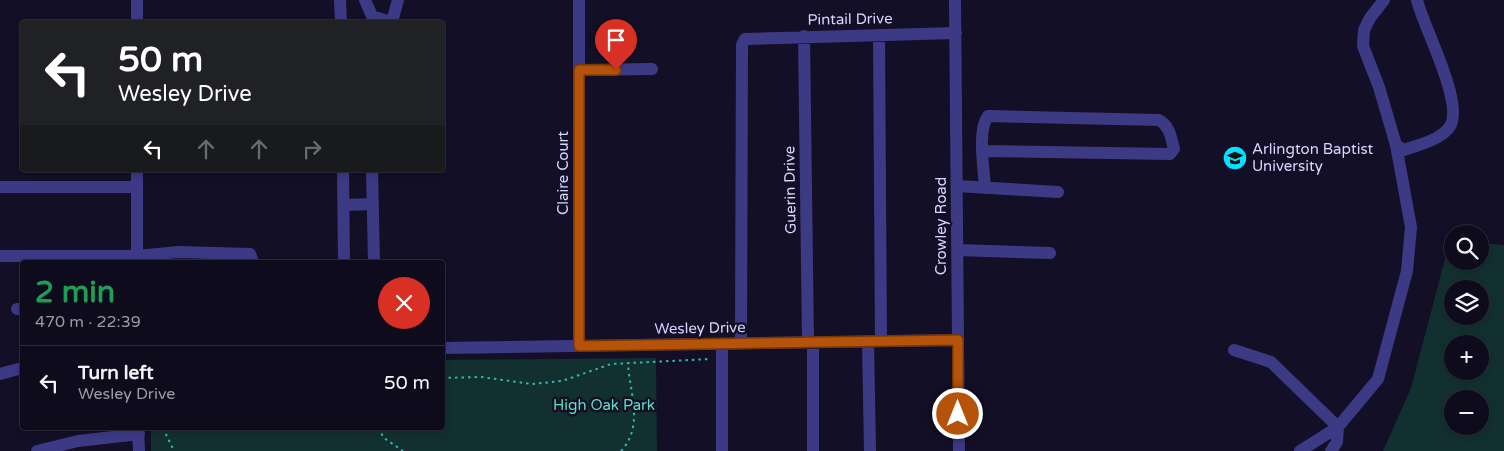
<!DOCTYPE html>
<meta charset="utf-8">
<style>
:root{--surface:#0e0b1c;--page:#1c1929;--text:#f1f3f6;--muted:#9b9ba3;--line:#2e2b3b}
body{margin:0;font-family:"Varela Round",sans-serif;background:var(--page);color:var(--text);height:100vh;display:flex;flex-direction:column;font-size:19px;white-space:nowrap}
*{box-sizing:border-box;margin:0}
p{font-size:16px;color:var(--muted)}
.icon{flex:none;width:28px;height:28px;fill:none;stroke:currentColor;stroke-width:2;stroke-linecap:round;stroke-linejoin:round}
.map{position:relative;flex:1;overflow:hidden}
.sheet{position:absolute;left:20px;top:260px;width:425px;height:170px;display:flex;flex-direction:column;background:var(--surface);border-radius:5px;box-shadow:0 2px 8px #0003,0 0 0 1px var(--line)}
.sheet>*{flex:none}
.top-card{position:absolute;left:20px;top:20px;width:425px;height:152px;border-radius:5px;box-shadow:0 2px 8px #0003,0 0 0 1px var(--line);background:#202124;color:#fff;overflow:hidden}
.controls{position:absolute;left:1444px;top:225px;display:grid;gap:10px}
.controls a{display:grid;place-items:center;width:45px;height:45px;border-radius:50%;background:var(--surface);box-shadow:0 2px 8px #0003,0 0 0 1px var(--line);font-size:25px}
.pin{position:absolute;display:grid;place-items:center;width:42px;height:42px;color:#fff;margin:-51px -21px;border-radius:50% 50% 50% 0;rotate:-45deg;box-shadow:0 0 5px #0007}
.pin .icon{rotate:45deg}
.me{position:absolute;width:55px;margin:-28px;rotate:0deg;stroke-linejoin:round;filter:drop-shadow(0 0 4px #0008)}
.turn{display:flex;align-items:center;gap:18px;height:105px;padding:0 15px;font-size:22px}
.turn .icon{width:65px;height:65px;stroke-width:2.5}
.turn b{display:block;font-size:35px;line-height:42px}
.lanes{display:flex;align-items:center;height:48px;padding:0 15px;background:#0003;justify-content:center;gap:25px;direction:ltr}
.lanes .off{opacity:.35}
.round{display:grid;place-items:center;flex:none;width:52px;height:52px;border-radius:26px;background:var(--page)}
.summary{display:flex;align-items:center;justify-content:space-between;height:85px;padding:0 15px}
h1{font-size:30px;font-weight:700;line-height:38px;color:#1e9e55}
ul{padding:0;list-style:none}
li{display:flex;align-items:center;gap:15px;height:75px;padding:0 15px;border-top:1px solid var(--line)}
li div{flex:1}
li b{display:block;font-size:19px}
li em{font-style:normal}
.map>svg:first-child{display:block}
</style>
<div class="map">
<svg width="1504" height="451" viewBox="0 0 1504 451">
<rect width="100%" height="100%" fill="#130f26"/>
<path fill="#12302f" fill-rule="evenodd" d="M1450,240H1452V261H1480V243L1504,245V451H1383L1411,388ZM1452,289H1480V316H1452ZM1452,344H1480V371H1452ZM1452,399H1480V426H1452Z
M656,358L657,451H151V428H442L443,360Z"/>
<g fill="none" stroke-linecap="round" stroke-linejoin="round">
<path stroke="#2fb8b0" stroke-width="2" stroke-dasharray="2.5 4" stroke-linecap="butt" d="M442,378L481,377L532,384L562,381L611,364L710,359
M163,428L174,451
M378,428L384,438L403,451
M621,451C644,426 630,394 628,364"/>
<path stroke="#3d3a85" stroke-width="12" d="M137,0V22
M340,0L341,22
M365,0L372,16L390,22
M579,0V346
M955,0L959,451
M1384,0L1370,18L1364,30L1363,46L1379,87L1396,145L1404,150C1418,145 1437,141 1448,129C1468,109 1423,27 1417,0
M392,22L398,0
M879,35L881,341
M804,36L808,342
M579,70L652,69
M983,151L1170,154L1174,149C1171,138 1170,126 1159,120L988,116C977,130 984,169 985,188
M137,170V262
M343,170L344,262
M372,170L374,262
M957,186L1058,192
M0,187H137
M344,205L373,204
M958,250L1050,253
M0,256H137L178,252L250,254L253,262
M17,309H22
M868,341L870,451
M741,344L742,45L745,39L956,33
M442,348L958,340
M1234,350L1271,362L1338,427L1337,442L1331,451
M0,374L22,368
M138,428L139,451
M37,451L78,441L139,434
M722,451V344
M813,451V342
M1300,451L1338,427L1378,379L1407,271L1411,227L1396,145"/>
</g>
<g fill="none" stroke-linecap="round" stroke-linejoin="round">
<g stroke="#753606" stroke-width="12">
<path id="route" d="M616,70H579V346L958,340V414"/>
</g>
<use href="#route" stroke="#b45309" stroke-width="9"/>
</g>
<defs>
<g id="university-disc" transform="scale(1.25)"><circle r="9.5" fill="#00e5ff" stroke="#130f26"/><path d="M0-5L7-2L0 1L-7-2ZM-4 1L0 2.5L4 1V4Q0 6-4 4Z" fill="#111"/></g>
</defs>
<g fill-rule="evenodd">
<use href="#university-disc" x="1235" y="158"/>
</g>
<g text-anchor="middle" dominant-baseline="central" stroke-width="5" stroke-linejoin="round" paint-order="stroke">
<g font-size="15" fill="#d9d4ff" stroke="#130f26">
<text transform="translate(850 19) rotate(-1)">Pintail Drive</text>
<text transform="translate(563 173) rotate(-90)">Claire Court</text>
<text transform="translate(790 190) rotate(-91)">Guerin Drive</text>
<text transform="translate(941 226) rotate(-90)">Crowley Road</text>
<text transform="translate(700 328) rotate(-1)">Wesley Drive</text>
</g>
<g font-size="15" fill="#d9d4ff" stroke="#130f26" text-anchor="start">
<text x="1252" y="149">Arlington Baptist<tspan x="1252" dy="17">University</tspan></text>
</g>
<g font-size="15" fill="#5fe0c0" stroke="#130f26">
<text x="604" y="405">High Oak Park</text>
</g>
</g>
</svg>
<div class="controls">
<a><svg class="icon" aria-label="search" viewBox="0 0 24 24"><circle cx="10" cy="10" r="6"/><path d="M15 15l6 6"/></svg></a>
<a><svg class="icon" aria-label="layers" viewBox="0 0 24 24"><path d="M12 4l9 5-9 5-9-5zM3 14l9 5 9-5"/></svg></a>
<a>+</a>
<a>−</a>
</div>
<div class="pin" style="left:616px;top:70px;background:#d93025"><svg class="icon" aria-label="arrive" viewBox="0 0 24 24"><path d="M6 21V4h12l-3 4 3 4H6"/></svg></div>
<svg class="me" style="left:958px;top:414px" viewBox="-20 -20 40 40"><circle r="17" fill="#b45309" stroke="#fff" stroke-width="3"/><path d="M0-11L8 9 0 5-8 9z" fill="#fff"/></svg>
<div class="top-card">
<div class="turn"><svg class="icon" aria-label="left" viewBox="0 0 24 24"><path d="M17 20v-9H6M10 6l-5 5 5 5"/></svg><div><b>50 m</b>Wesley Drive</div></div>
<div class="lanes"><svg class="icon" aria-label="left" viewBox="0 0 24 24"><path d="M17 20v-9H6M10 6l-5 5 5 5"/></svg><svg class="icon off" aria-label="ahead" viewBox="0 0 24 24"><path d="M12 20V5M6 11l6-6 6 6"/></svg><svg class="icon off" aria-label="ahead" viewBox="0 0 24 24"><path d="M12 20V5M6 11l6-6 6 6"/></svg><svg class="icon off" aria-label="right" viewBox="0 0 24 24"><path d="M7 20v-9h11M14 6l5 5-5 5"/></svg></div>
</div>
<section class="sheet">
<div class="summary"><div><h1>2 min</h1><p>470 m · 22:39</p></div><a class="round" style="background:#d93025;color:#fff"><svg class="icon" aria-label="close" viewBox="0 0 24 24"><path d="M6 6l12 12M18 6L6 18"/></svg></a></div>
<ul>
<li><svg class="icon" aria-label="left" viewBox="0 0 24 24"><path d="M17 20v-9H6M10 6l-5 5 5 5"/></svg><div><b>Turn left</b><p>Wesley Drive</p></div><em>50 m</em></li>
</ul>
</section>
</div>
